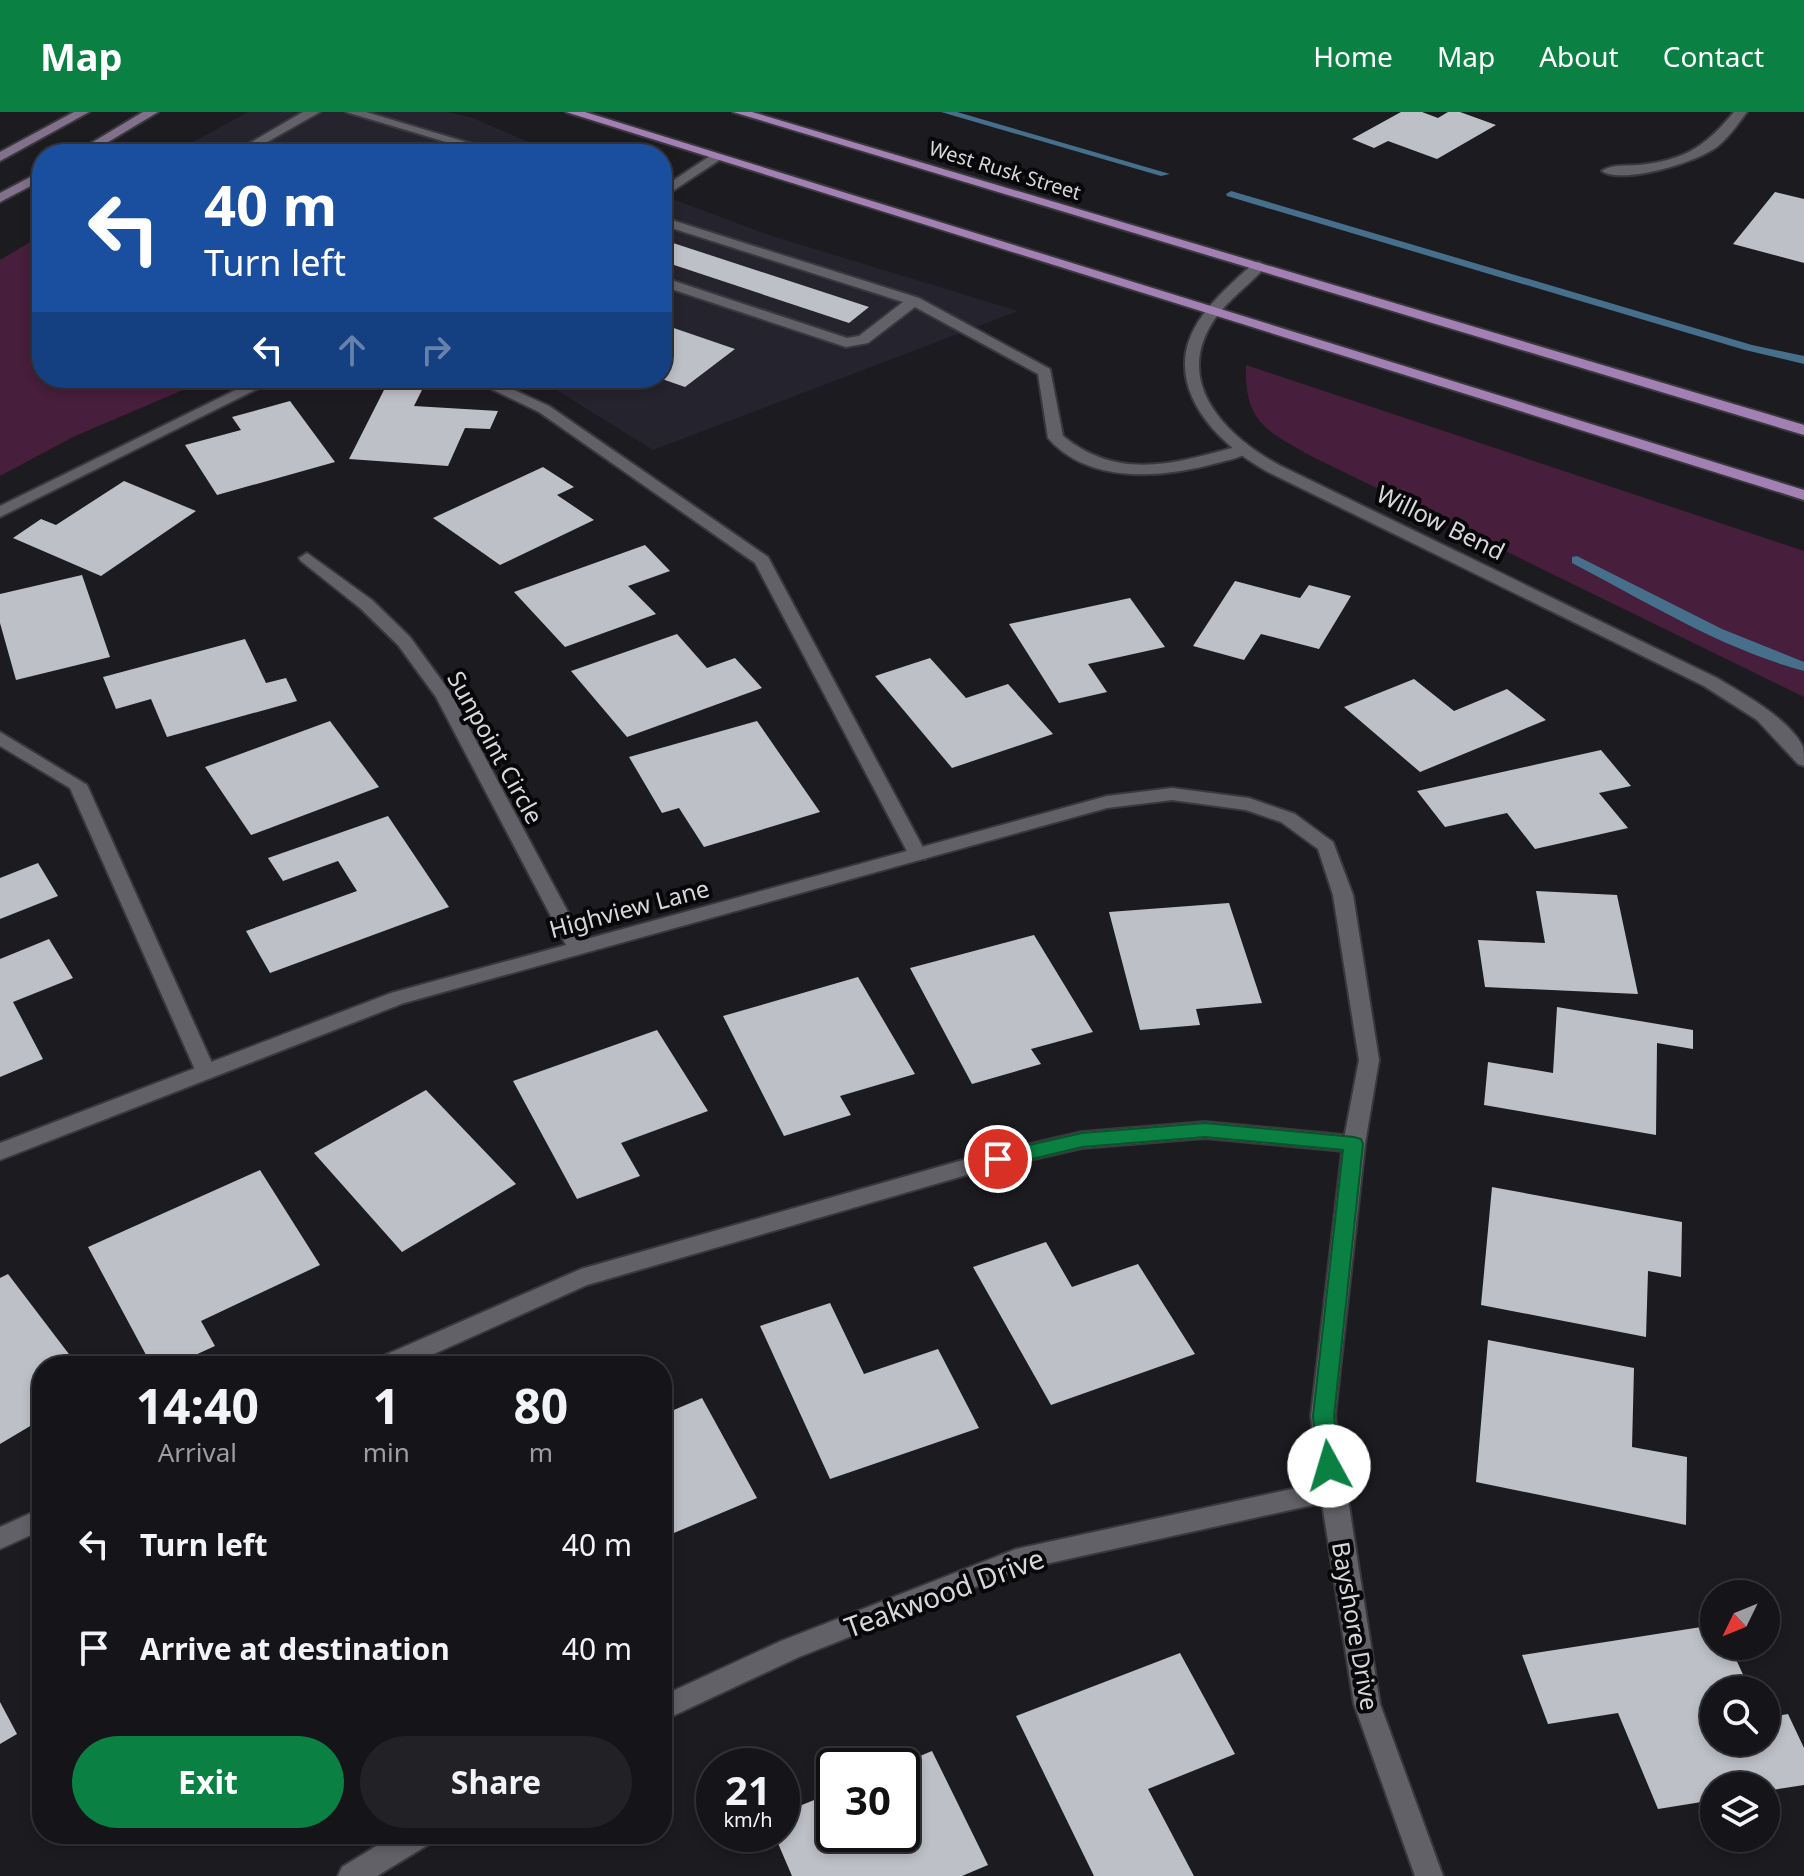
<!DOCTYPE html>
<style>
:root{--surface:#151418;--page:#222125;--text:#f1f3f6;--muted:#9d9ea2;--line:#343337;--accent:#0b8043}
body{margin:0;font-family:"Noto Sans",sans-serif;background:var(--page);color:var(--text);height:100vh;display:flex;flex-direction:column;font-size:30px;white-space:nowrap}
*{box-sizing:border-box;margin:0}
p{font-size:26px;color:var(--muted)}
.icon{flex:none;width:44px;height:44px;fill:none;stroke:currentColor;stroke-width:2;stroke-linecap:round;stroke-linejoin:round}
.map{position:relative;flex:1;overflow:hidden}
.side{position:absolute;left:32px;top:1244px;width:640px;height:488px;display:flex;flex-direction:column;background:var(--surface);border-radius:32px;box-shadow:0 4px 12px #0003,0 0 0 2px var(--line)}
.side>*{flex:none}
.banner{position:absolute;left:32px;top:32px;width:640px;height:244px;border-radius:32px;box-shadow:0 4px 12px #0003,0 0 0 2px var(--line);background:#1a4fa0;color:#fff;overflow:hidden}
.needle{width:52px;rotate:227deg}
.tools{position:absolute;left:1700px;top:1468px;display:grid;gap:16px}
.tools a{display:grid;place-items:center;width:80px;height:80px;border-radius:50%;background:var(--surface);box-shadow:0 4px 12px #0003,0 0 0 2px var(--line);font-size:40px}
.speed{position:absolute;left:696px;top:1636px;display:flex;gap:16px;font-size:40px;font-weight:700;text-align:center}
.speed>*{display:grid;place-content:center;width:104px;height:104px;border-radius:50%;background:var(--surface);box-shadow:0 4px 12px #0003,0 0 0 2px var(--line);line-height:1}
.speed small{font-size:20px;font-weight:400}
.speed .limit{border:4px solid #111;border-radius:12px;background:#fff;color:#111}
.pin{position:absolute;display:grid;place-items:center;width:68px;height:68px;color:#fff;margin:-34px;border:4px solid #fff;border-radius:50%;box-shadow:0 2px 8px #0007}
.me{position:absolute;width:88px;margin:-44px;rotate:354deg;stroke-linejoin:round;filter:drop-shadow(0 0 6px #0008)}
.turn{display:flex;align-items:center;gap:28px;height:168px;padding:0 40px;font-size:36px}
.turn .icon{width:104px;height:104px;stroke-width:2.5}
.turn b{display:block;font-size:56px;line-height:68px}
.lanes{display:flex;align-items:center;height:76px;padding:0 40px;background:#0003;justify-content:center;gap:40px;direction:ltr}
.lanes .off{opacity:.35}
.eta{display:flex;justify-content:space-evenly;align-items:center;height:136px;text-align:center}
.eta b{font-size:48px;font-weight:700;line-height:56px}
.primary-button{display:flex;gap:16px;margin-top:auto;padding:16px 40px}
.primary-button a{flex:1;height:92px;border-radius:48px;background:var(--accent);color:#fff;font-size:32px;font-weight:700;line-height:92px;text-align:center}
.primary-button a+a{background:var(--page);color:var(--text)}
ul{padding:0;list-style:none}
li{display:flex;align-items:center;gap:24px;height:104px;padding:0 40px}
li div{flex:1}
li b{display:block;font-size:30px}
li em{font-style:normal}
header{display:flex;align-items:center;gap:48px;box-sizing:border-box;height:112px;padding:0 40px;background:var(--accent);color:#fff}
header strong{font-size:38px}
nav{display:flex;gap:44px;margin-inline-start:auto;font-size:28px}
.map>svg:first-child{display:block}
</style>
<header>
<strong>Map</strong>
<nav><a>Home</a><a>Map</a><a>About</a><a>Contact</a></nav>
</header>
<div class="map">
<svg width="1804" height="1764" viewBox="0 0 1804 1764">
<rect width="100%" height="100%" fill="#1c1b20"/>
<path fill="#25232e" d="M248,0H448L473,6L556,42H171Z
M662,83L769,123L1018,199L653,338L537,266H662Z"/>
<path fill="#471e3b" d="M42,123V266H211L73,325L0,364V148Z
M1246,253L1804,439V585L1313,345C1267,319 1244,311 1246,253Z"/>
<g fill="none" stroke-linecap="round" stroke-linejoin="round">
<path fill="#456f8b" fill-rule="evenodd" d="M941,0H957L1170,62L1161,64Z
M1231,79L1752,233L1804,244V252L1745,238L1227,84L1226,82Z
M1577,444L1722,517L1804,550V559C1722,537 1647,490 1572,451V445Z"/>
</g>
<path fill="#bec0c7" d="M1401,0H1422L1438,6L1448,0H1460L1496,13L1437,47L1388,29L1374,36L1352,27Z
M346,35L369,42H323L332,36L341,38Z
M1775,80L1804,87V151L1733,132Z
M670,130L869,195L849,211L662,149V136Z
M662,212L735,237L685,275L662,267Z
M386,274L423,276L414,294L498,299L490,317L465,316L448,354L349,347Z
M290,289L335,350L217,383L185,333L241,318L232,305Z
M543,355L574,375L557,383L594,408L500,453L433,406Z
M124,369L196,399L101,464L13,426L41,407L56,413Z
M645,433L670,459L628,474L656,502L565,535L514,480Z
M82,463L110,545L16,568L0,511V482Z
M1235,469L1300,486L1309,473L1351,484L1319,537L1261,522L1244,548L1193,534Z
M1130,486L1165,535L1088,552L1107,580L1059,591L1009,512Z
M677,522L707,556L735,546L762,576L627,625L571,559Z
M245,527L266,571L286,566L297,589L167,625L151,587L116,597L103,565Z
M930,546L966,586L1008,572L1053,622L952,656L875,564Z
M1414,567L1454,599L1507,577L1546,608L1420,660L1344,595Z
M330,609L379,675L251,723L205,655Z
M757,609L820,700L704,735L679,696L662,701L629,645Z
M1601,638L1631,674L1599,681L1628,716L1535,737L1507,701L1445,715L1417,679Z
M388,704L449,795L270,861L246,819L357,779L338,749L283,769L268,746Z
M38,751L58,784L0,807V766Z
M1536,779L1617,783L1638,882L1485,875L1478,828L1545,831Z
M1229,791L1262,891L1196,897L1200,913L1140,918L1109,800Z
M1034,823L1093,920L1031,937L1041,952L972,972L910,856Z
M49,827L73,866L13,890L43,947L0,965V847Z
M858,865L915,962L840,984L851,1003L784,1024L723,904Z
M1557,895L1693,918V937L1657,931L1656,1023L1484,993L1488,950L1553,961Z
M657,918L708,999L621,1031L640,1064L577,1087L513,969Z
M426,978L516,1072L402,1140L314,1041Z
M260,1058L320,1153L201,1209L215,1234L171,1254H152L88,1135Z
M1492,1075L1682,1110L1681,1165L1648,1159L1646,1225L1481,1193Z
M1046,1130L1072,1175L1138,1152L1195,1242L1051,1293L973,1155Z
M8,1162L78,1254H42V1307L0,1332V1166Z
M830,1191L864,1262L938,1237L979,1316L830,1367L760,1214Z
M1488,1228L1634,1256L1632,1335L1687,1345L1686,1413L1476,1370Z
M702,1286L757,1386L662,1426V1303Z
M1714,1513V1534H1730L1750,1578H1714V1630H1766V1606L1788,1602L1804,1636V1673L1766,1679V1674H1714V1688L1658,1697L1618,1601L1548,1612L1522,1543Z
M1180,1541L1235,1642L1148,1677L1194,1764H1094L1016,1604Z
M0,1590L17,1622L0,1632Z
M932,1639L988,1753L962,1764H792L774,1722H782V1701L834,1680V1722H902V1654H896Z"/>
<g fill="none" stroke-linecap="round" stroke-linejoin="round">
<g stroke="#39383c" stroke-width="4">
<path id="service" d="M303,0H320L246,42H231Z
M346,0H366L506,42H486Z
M713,42L724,45L662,86V76Z
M662,105L919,186L1050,257L1063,324C1121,371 1179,350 1243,333L1251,338C1242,346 1228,348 1217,351C1163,366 1089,373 1048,326L1038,262L915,195L868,231L846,235L662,174V165L847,226L859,224L903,190L662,113Z
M260,266H279L0,405V394Z
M469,266H488L549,294L768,445L927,743L925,747H911L909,743L755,451L539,300Z
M0,620L87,673L216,960L213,965H199L196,960L70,676L0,634Z
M1205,1010L1354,1024L1362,1026L1365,1032L1362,1038L1354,1040L1205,1026L1082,1036L970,1062L587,1173L407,1254H372L376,1247L581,1157L970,1046L1082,1020Z
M42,1396V1418L0,1437V1415Z"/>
</g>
<g stroke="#39383c" stroke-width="4">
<path id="minor" d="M1734,0H1747C1738,12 1729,25 1718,34C1699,50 1622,73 1602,59C1612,52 1627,54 1639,53C1685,48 1705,35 1734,0Z
M1259,150L1266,154C1250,173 1228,187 1214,208C1172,271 1226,324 1279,353L1717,566C1742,581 1790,607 1803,635C1804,640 1804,648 1804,654L1798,652L1757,608L1704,574L1268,360C1215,331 1159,272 1198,210C1213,187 1234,169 1254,151Z
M307,441L372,488L410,525L450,580L583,828L1107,684L1172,676L1249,686L1295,702L1333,730L1353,783L1379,948L1365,1032L1335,1304L1380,1592L1443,1764H1415L1354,1592L1322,1391L1018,1458L799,1545L662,1609V1584L781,1529L1016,1437L1319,1371L1311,1304L1343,1032L1359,948L1333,783L1318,737L1281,710L1246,698L1172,688L1107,696L404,891L0,1048V1031L391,881L566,833L436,585L398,533L360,496L301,449L299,446Z
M396,1722H435L431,1731L377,1764H338L342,1755Z"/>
</g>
<g stroke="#39383c" stroke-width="4">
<path id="secondary" d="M74,0H89L0,49V40Z
M143,0H158L88,42H73Z
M42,59V68L0,90V81Z"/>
</g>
<g stroke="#39383c" stroke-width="4">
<path id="primary" d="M566,0H585L1804,378V388Z
M733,0H752L1804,313V323Z"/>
</g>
<use href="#service" fill="#626167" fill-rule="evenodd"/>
<use href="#minor" fill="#626167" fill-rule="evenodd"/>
<use href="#secondary" fill="#82708d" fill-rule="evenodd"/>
<use href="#primary" fill="#a380b3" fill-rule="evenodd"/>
</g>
<path fill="#0b8043" stroke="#07532c" stroke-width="2" d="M1205,1011L1354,1025L1361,1027L1363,1032L1334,1304L1340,1354L1337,1360L1329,1363L1321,1360L1318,1354L1313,1304L1343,1038L1205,1025L1082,1035L998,1055L991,1052L988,1047L991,1042L998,1040L1082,1021Z"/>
<g text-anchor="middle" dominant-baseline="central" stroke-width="8" stroke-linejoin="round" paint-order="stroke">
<g font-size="20" fill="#d7d7da" stroke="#070608">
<text transform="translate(1005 58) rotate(17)">West Rusk Street</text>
</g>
<g font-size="24" fill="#d7d7da" stroke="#070608">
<text transform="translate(1441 410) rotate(26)">Willow Bend</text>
<text transform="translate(496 635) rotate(61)">Sunpoint Circle</text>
<text transform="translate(629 796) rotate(-15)">Highview Lane</text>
<text transform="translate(1356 1514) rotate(80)">Bayshore Drive</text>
</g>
<g font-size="28" fill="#d7d7da" stroke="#070608">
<text transform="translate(944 1480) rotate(-20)">Teakwood Drive</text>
</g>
</g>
</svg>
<div class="tools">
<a><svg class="needle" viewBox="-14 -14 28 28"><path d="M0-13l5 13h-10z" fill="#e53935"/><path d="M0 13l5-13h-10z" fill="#9d9ea2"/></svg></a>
<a><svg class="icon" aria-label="search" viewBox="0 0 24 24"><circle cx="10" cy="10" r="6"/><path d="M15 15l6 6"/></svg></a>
<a><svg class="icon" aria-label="layers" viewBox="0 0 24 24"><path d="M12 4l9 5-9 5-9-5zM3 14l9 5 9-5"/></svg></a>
</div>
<div class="speed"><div>21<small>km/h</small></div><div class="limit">30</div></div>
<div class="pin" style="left:998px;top:1047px;background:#d93025"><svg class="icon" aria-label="arrive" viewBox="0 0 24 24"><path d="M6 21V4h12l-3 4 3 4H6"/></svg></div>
<svg class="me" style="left:1329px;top:1354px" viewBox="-20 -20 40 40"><circle r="19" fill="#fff"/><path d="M0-13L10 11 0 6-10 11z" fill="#0b8043"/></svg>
<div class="banner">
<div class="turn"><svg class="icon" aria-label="left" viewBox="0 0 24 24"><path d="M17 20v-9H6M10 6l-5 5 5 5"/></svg><div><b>40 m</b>Turn left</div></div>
<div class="lanes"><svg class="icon" aria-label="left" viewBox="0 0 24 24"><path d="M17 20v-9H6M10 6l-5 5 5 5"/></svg><svg class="icon off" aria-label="ahead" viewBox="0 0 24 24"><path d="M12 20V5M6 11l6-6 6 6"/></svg><svg class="icon off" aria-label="right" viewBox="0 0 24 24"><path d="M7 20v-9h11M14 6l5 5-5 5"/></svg></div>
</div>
<section class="side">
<div class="eta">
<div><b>14:40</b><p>Arrival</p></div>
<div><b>1</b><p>min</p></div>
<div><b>80</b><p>m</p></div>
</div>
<ul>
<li><svg class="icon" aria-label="left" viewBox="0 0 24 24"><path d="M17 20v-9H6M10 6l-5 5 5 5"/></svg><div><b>Turn left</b></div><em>40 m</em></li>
<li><svg class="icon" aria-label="arrive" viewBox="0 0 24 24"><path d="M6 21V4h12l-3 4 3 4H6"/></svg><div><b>Arrive at destination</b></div><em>40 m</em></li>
</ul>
<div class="primary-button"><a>Exit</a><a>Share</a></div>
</section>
</div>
